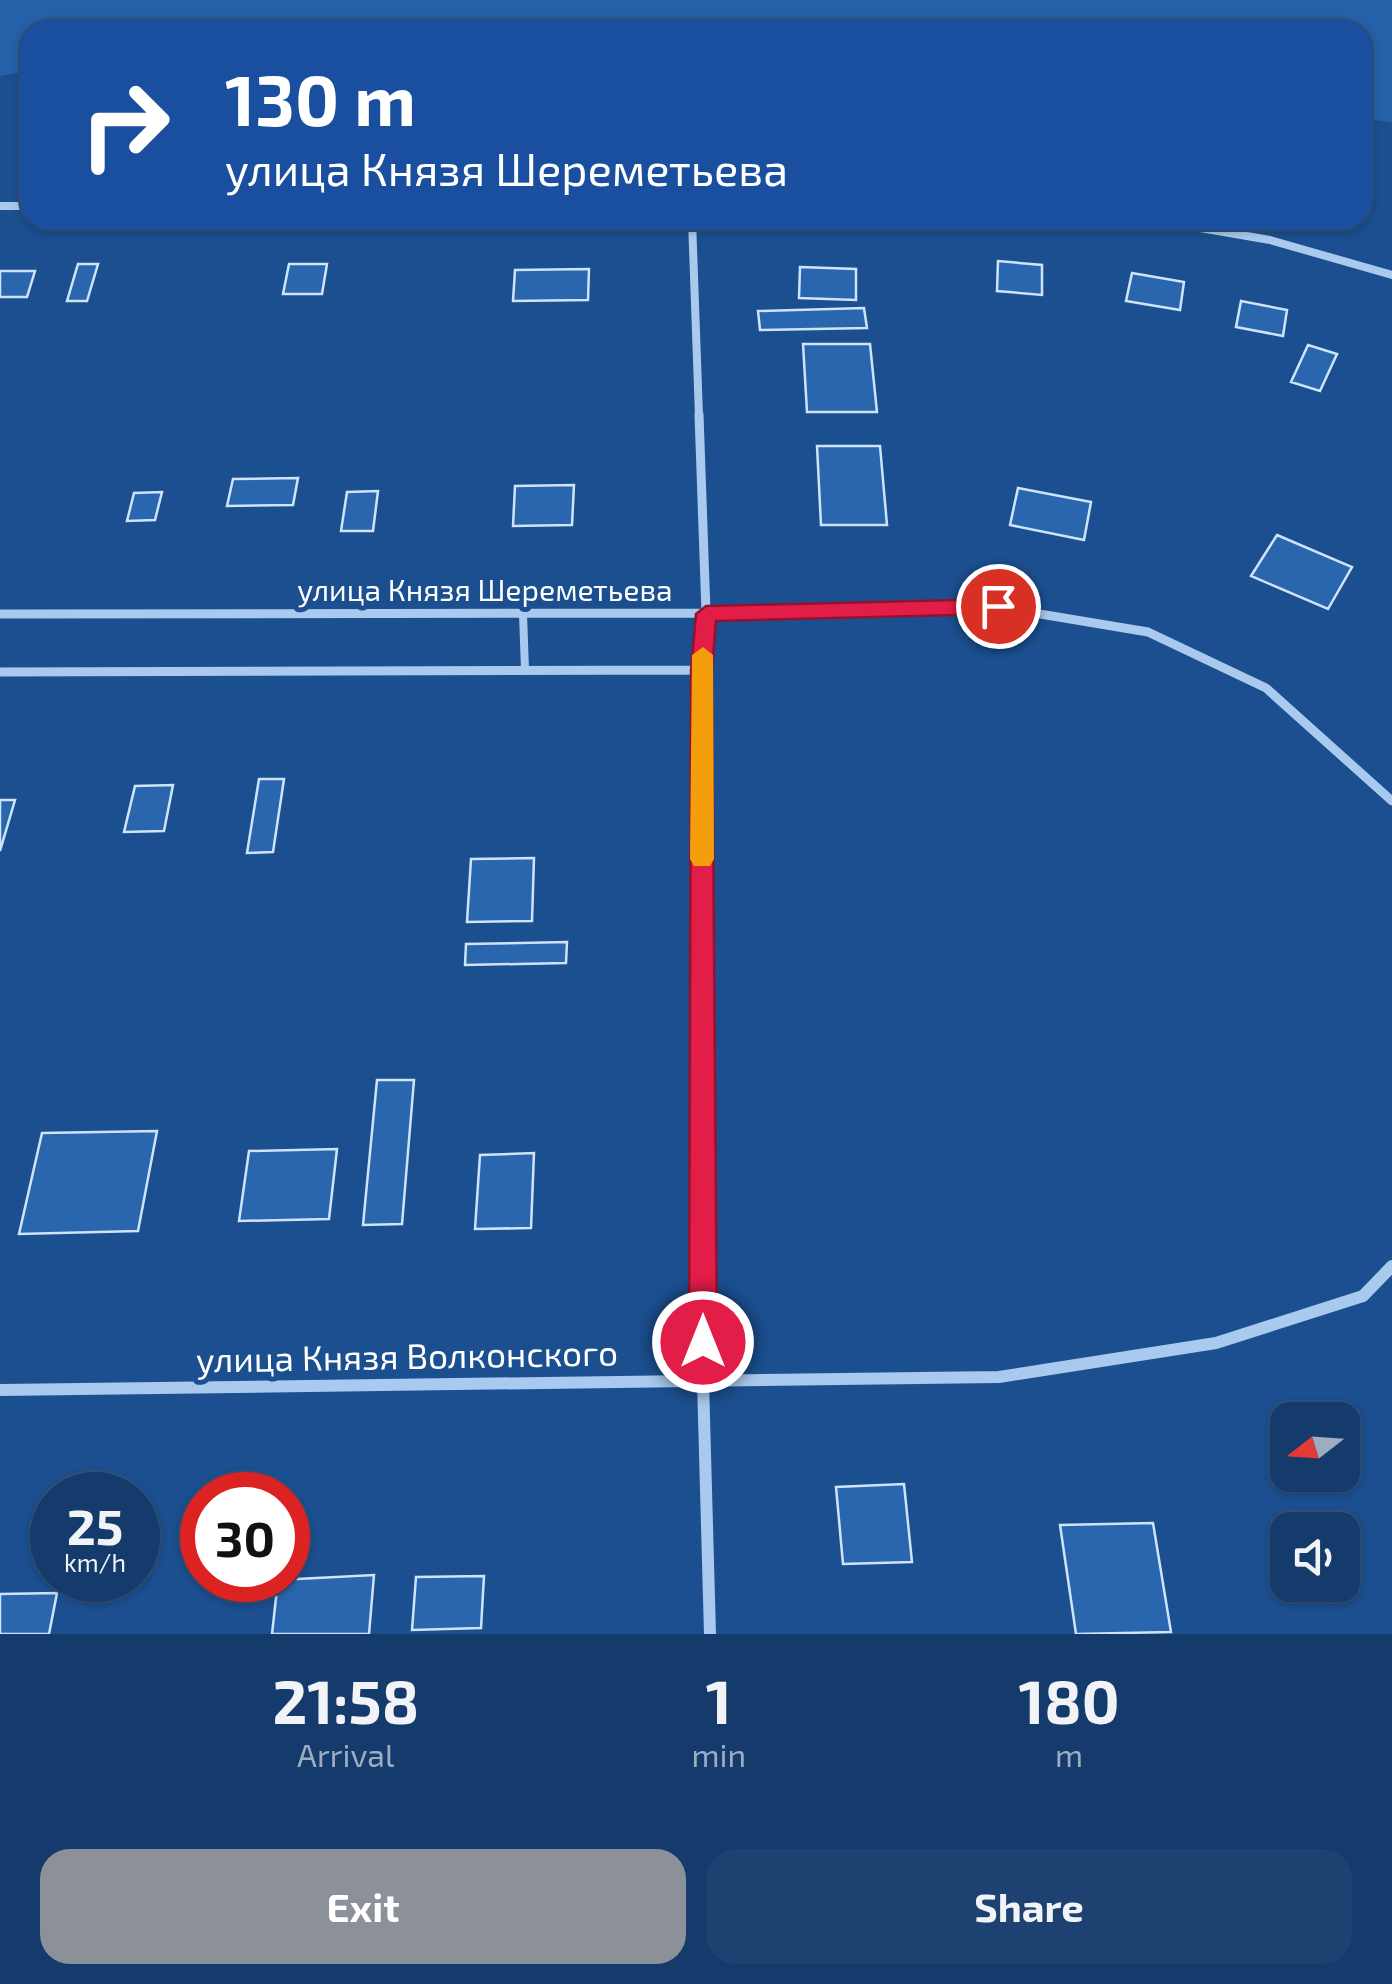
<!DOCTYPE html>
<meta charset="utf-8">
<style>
:root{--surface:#143b6b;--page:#1d4271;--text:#f1f3f6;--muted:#9dadc1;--line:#33557e;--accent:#8c9099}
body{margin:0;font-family:"Exo 2",sans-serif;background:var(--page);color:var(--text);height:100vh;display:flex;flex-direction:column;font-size:38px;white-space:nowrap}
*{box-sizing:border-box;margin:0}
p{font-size:32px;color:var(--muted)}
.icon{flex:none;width:55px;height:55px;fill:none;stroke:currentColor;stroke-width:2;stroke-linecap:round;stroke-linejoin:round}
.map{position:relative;height:1634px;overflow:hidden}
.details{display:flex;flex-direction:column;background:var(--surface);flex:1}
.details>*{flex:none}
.guide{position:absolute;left:20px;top:20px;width:1352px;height:210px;border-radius:30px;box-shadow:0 2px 8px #0004,0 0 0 2px var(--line);background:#1a4fa0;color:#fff;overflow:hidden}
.needle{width:65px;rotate:253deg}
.buttons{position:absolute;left:1270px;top:1402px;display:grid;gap:20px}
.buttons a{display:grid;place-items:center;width:90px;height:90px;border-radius:20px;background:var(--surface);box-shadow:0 2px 8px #0004,0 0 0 2px var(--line);font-size:50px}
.speed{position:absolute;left:30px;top:1472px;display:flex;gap:20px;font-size:50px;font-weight:700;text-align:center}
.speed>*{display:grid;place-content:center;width:130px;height:130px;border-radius:50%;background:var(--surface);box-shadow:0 2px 8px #0004,0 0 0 2px var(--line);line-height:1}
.speed small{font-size:25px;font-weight:400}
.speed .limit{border:15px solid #d22;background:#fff;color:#111}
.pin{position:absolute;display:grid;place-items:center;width:85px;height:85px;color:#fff;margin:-42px;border:5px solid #fff;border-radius:50%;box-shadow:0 2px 10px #0007}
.me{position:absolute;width:110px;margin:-55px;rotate:0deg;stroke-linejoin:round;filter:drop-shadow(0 0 8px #0008)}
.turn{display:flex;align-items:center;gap:35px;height:210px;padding:0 40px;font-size:45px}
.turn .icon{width:130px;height:130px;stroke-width:2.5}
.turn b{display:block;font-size:70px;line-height:85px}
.eta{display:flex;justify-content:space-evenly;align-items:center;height:170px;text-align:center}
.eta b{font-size:60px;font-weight:700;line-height:70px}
.primary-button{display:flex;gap:20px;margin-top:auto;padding:20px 40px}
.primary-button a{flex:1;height:115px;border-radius:30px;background:var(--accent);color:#fff;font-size:40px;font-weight:700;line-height:115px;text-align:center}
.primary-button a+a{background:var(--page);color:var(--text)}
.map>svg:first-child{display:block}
</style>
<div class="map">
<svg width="1392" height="1634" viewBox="0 0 1392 1634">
<rect width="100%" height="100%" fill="#1b4f8f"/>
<path fill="#2461a8" d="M0,0H1392V123L1363,118L1362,30H30V71L0,76Z"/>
<path fill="#2a66ad" stroke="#cfe3fa" stroke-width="2.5" d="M998,261L1042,265V295L997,291Z
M78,264H98L87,301H67Z
M289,264H327L322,294H283Z
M800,267L856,269V300L799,298Z
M589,269L588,300L513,301L515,270Z
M0,271H35L27,297H0Z
M1132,273L1184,282L1180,310L1126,301Z
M1241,301L1287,310L1283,336L1236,327Z
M864,308L867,328L760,330L758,311Z
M803,344H870L877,412H807Z
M1308,345L1337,354L1320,391L1291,382Z
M817,446H880L887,525H821Z
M298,478L293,505L227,506L233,479Z
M574,485L572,525L513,526L515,486Z
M1018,488L1091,502L1084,540L1010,525Z
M378,491L373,531H341L347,492Z
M162,492L155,520L127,521L134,493Z
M1277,535L1352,567L1328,609L1251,576Z
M259,779H284L273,852L247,853Z
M173,785L164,831L124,832L135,786Z
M0,800H15L0,851Z
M534,858L532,921L467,922L471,859Z
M567,942L566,963L465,965L466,944Z
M377,1080H414L402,1224L363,1225Z
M157,1131L138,1231L19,1234L42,1133Z
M337,1149L329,1219L239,1221L249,1151Z
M534,1153L531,1228L475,1229L480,1155Z
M904,1484L912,1562L843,1564L836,1487Z
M1153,1523L1171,1632L1076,1634L1060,1525Z
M374,1575L369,1634H272L278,1580Z
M484,1576L481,1628L412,1630L416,1577Z
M57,1593L49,1634H0V1594Z"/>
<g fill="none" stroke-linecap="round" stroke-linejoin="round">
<path stroke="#a9c9ee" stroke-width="8" d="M523,614L525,670"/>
<path stroke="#a9c9ee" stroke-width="8" d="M0,206H30
M692,220L699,416
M1154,220L1270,240L1392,275"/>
<path stroke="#a9c9ee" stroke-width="9" d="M699,414L706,613L702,670V950
M0,614L706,613L998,607L1148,632L1266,688L1392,801
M0,672L702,670"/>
<path stroke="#a9c9ee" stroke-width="12" d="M702,947L703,1381L710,1634
M0,1390L999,1377L1216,1343L1363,1296L1392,1266"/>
</g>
<path fill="#e11d48" stroke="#92132f" stroke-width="2.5" d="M998,599L1009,606L998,614L716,621L712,670L717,1342L713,1352L703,1356L693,1352L689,1342L691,670L696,614L706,606Z"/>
<path fill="#f59e0b" d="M703,647L713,655L714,859L710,866H694L690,859L692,655Z"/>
<g text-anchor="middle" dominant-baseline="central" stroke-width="10" stroke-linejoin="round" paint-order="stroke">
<g font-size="30" fill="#fff" stroke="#1b4f8f">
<text x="485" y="589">улица Князя Шереметьева</text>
</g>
<g font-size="35" fill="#fff" stroke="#1b4f8f">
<text transform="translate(407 1355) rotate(-1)">улица Князя Волконского</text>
</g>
</g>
</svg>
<div class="buttons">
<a><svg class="needle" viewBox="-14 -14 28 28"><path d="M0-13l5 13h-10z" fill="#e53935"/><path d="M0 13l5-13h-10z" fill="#9dadc1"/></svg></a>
<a><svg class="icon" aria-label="sound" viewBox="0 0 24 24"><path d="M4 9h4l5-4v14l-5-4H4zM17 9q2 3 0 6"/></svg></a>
</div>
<div class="speed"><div>25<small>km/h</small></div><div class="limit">30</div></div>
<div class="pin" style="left:998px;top:606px;background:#d93025"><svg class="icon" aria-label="arrive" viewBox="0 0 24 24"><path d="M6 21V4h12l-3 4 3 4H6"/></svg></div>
<svg class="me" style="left:703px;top:1342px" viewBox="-20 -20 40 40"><circle r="17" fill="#e11d48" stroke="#fff" stroke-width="3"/><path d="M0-11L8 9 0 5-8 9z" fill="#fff"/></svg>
<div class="guide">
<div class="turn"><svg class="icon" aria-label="right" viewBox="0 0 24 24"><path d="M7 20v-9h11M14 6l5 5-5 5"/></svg><div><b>130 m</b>улица Князя Шереметьева</div></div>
</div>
</div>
<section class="details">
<div class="eta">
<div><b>21:58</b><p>Arrival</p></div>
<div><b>1</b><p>min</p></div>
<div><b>180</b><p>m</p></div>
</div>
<div class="primary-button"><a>Exit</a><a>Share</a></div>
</section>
